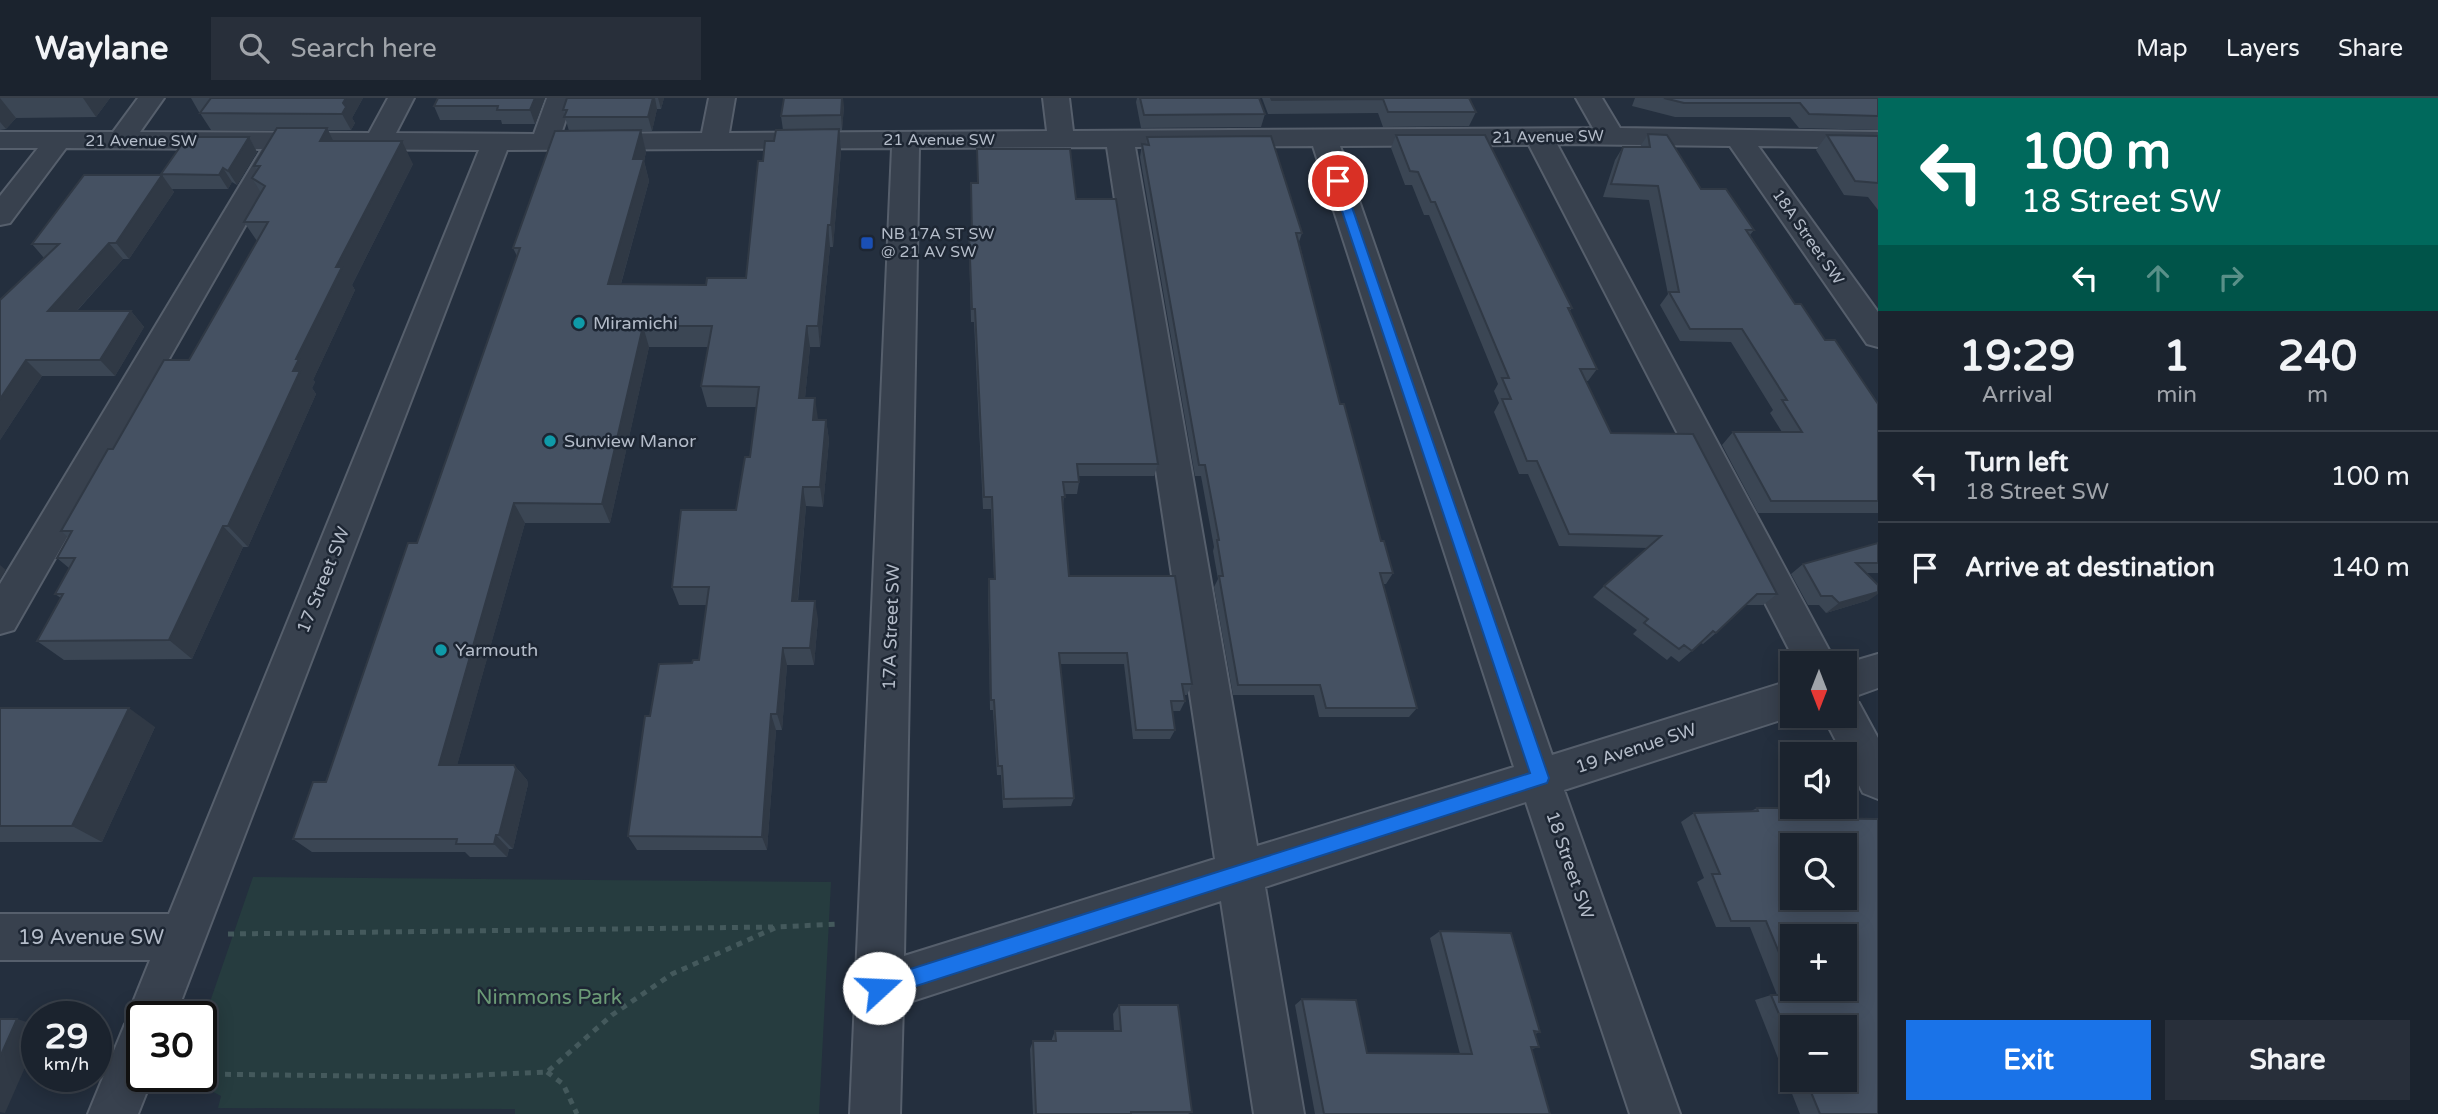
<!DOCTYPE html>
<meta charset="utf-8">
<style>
:root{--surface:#1b232e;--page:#282f3a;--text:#f1f3f6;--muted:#a0a4aa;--line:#39404a;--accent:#1a73e8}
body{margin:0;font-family:"Varela Round",sans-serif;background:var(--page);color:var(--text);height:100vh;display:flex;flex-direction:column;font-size:26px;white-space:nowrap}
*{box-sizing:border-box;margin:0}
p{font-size:23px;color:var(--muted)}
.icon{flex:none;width:38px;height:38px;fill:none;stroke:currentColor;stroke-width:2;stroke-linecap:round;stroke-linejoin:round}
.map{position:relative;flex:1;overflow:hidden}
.drawer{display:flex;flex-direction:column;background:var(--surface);width:560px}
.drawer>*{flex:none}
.top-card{background:#00695c;color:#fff;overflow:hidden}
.needle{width:46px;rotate:180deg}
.tools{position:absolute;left:1780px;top:553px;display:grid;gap:14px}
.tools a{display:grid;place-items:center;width:77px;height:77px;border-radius:0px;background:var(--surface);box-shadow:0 4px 18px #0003,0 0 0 2px var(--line);font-size:35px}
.speed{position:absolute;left:21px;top:903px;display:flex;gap:14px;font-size:35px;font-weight:700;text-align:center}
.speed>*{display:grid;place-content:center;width:91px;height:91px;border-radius:50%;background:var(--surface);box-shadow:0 4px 18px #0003,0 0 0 2px var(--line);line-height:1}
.speed small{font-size:18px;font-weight:400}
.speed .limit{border:4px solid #111;border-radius:10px;background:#fff;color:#111}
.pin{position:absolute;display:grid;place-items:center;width:60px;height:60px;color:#fff;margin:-30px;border:4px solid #fff;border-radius:50%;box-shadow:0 2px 7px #0007}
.me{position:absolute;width:77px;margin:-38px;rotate:70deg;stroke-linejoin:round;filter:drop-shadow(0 0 5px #0008)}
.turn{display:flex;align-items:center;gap:24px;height:147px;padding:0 28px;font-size:32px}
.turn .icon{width:91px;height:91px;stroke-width:2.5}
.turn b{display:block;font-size:49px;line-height:60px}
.lanes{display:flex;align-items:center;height:66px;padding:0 28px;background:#0003;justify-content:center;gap:35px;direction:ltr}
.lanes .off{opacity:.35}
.eta{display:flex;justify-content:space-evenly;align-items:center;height:119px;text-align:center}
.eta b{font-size:42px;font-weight:700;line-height:49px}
.button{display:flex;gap:14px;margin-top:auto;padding:14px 28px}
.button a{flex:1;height:80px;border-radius:0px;background:var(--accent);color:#fff;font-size:28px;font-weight:700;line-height:80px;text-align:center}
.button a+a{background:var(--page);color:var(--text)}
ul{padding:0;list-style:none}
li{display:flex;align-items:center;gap:21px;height:91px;padding:0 28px;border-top:2px solid var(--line)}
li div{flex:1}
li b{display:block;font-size:26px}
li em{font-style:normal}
header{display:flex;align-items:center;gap:42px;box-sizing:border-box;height:98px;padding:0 35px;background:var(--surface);border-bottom:2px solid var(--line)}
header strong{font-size:33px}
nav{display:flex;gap:38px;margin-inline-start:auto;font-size:24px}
.search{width:490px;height:63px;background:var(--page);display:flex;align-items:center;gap:18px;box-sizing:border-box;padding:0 24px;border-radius:0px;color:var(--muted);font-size:26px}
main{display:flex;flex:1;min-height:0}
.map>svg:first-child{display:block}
</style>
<header>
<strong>Waylane</strong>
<div class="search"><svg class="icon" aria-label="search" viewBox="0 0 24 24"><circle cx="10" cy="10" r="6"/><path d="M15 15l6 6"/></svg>Search here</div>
<nav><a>Map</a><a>Layers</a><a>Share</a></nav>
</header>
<main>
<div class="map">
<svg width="1878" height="1016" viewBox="0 0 1878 1016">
<rect width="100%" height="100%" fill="#242f3e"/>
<path fill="#263c3f" d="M253,779L831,784L819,1016H515V1011L218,1010L221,998L196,985L194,978H201V930Z"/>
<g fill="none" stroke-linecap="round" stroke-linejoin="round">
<g stroke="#565f6c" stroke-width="4">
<path id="minor" d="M138,0H164L140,34L369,35L388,0H414L396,35L534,36L547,0H573L561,36L702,35L709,0H735L729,35L1047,33L1043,0H1069L1073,33L1593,30L1576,0H1602L1620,30L1878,34V50L1758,48L1878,214V249L1867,246L1730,48L1557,46L1836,565H1796L1529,47L1340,48L1552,657L1792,582L1793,618L1564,692L1680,1016H1630L1526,704L1265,789L1304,1016H1254L1221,803L903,906L900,1016H850L892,50L507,52L175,919H142V978H153L138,1016H88L125,926L129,924L127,919L150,862H0V816H169L479,52L289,51L14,532L0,536V486L262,51L66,50L10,125L0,127V98L38,50H0V34H113ZM1313,48L1514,669L1257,748L1135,49ZM1107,49L1215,761L904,858L919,50Z
M1878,556V590L1847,601L1859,605L1878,640V701L1863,695L1823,618H1844V566Z"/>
</g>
<path stroke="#44595c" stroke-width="5" stroke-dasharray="6 6" stroke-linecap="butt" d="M228,836L773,829
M547,974L563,986L577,1016
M201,976L435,979L547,974L612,917L672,876L777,829L838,826"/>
<use href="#minor" fill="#38414e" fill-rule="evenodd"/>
</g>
<path fill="#3b4654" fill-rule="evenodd" d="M0,0H110L96,19L16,20L6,31L0,32Z
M191,0H363L352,20L355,25L351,32H328L334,43L413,66L352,187L355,192L313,282L315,284L312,290L316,296L248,449H243L192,561L64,562L37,543L61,500L55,496L69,470L57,460L69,440L61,433L113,351L189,262L257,143L244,124L261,95L252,80L257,72L254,68L276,32H211L200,15L201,14H199Z
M545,0L535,26H502L501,22H440L434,8Z
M567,0H664L661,11H657L652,33H641L646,54L644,63L649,83L621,186L706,187L746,180L763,63L774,43L783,32L781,18L844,8L842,32H839L841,53L833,149H830L820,249H810L805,300L818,322H826L829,342L823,409L806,408L798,503L818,521L814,567H787L782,632H776L767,752H637L628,738L650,618L692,565L699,562L707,507H679L672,489L736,412L750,359L757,309H707L701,288L708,249H649L610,425H525L457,667H514L527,682L528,686L513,751H509L507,759H470L465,754H312L293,741L326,684L417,445L517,158L513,150L569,33L563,12Z
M1137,0H1259L1265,16L1261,29L1141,30L1136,4Z
M1262,0H1469L1476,14L1469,28L1383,29L1378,15L1268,16Z
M1635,0H1878V32L1799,30L1790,19H1675L1632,8Z
M1648,36L1701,91L1754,132L1750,137L1795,206L1878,306V415H1758L1722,347L1733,334H1782L1770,315L1773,312L1731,244L1680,243L1660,207L1668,196L1649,102L1603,99L1615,62L1623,49H1640Z
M1396,37L1572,210L1569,214L1597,271L1588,283H1586L1611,335L1777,496L1763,507H1746L1716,535L1703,546L1701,545L1679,564L1671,558L1667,562L1633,536L1637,532L1593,499L1604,488L1648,450L1559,448L1528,376H1519L1494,314L1499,305L1494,293L1498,286L1429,117H1424L1412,87H1405L1391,50Z
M1827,37L1878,38V112L1868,99L1844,97L1816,52Z
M249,39L257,54L237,87L232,84L228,91H172L174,94L129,161H123L77,213H131L144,229L115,278H42L0,342V202L44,160L32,146L162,77Z
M1147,39L1302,135L1299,144L1340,306L1381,443L1393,475L1386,486H1383L1417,610L1409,619H1319L1314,597H1233L1214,489L1218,481L1213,453L1214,449L1201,378H1195L1140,59L1142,46H1146Z
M977,51L1076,101L1158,366L1154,378H1078L1079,384L1077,396H1064L1063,410L1069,478L1192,586L1187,597H1184L1185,603L1180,613H1172L1175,632L1170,641H1133L1124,566H1060L1074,700L1071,708L1003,710L1001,677H997L993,612H990L988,492L989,481H994L991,411H983L974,224H971L969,149V136H972L971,85H977Z
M1878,445V475H1866L1869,502L1826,515L1819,507H1808L1791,476L1803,466Z
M0,610L155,629L102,744H0Z
M1757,710H1812L1817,720L1878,721V1016H1800L1755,902L1771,897H1777L1750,829H1716L1697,784L1704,780L1681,724L1694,715L1751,713ZM1792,747H1844V800H1792ZM1792,838H1844V891H1792ZM1792,929H1844V982H1792Z
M1440,833L1540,934L1535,936L1539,949L1532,951L1550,1016H1315L1295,907L1302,901L1367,955L1460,956L1430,840Z
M1119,907L1192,1014L1188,1016H1033L1030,951L1033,943H1052V941L1055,933H1114L1113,916Z"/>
<path fill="#303945" d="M0,0L16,20L6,31L0,24Z
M83,0H110L96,19Z
M346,0H363L352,20L355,25L351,32L342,16L343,5Z
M535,0H545L535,26L530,12Z
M653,0H655L657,11L652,33L648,19Z
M658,0H664L661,11Z
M842,0H843L844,8L842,32L841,17Z
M327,30L339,54L320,43Z
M839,31L841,53L833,149L831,127Z
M641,32L646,54L644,63L649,83L615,207L608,186L633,61Z
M249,39L257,54L237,87L228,73Z
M402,43L413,66L352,187L355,192L313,282L315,284L312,290L316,296L248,449L228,428L293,273L296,261L336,169Z
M223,70L232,84L228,91L219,77Z
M162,77L174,94L129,161L116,145Z
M828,127L830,149L820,249L818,228Z
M109,145L123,161L62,229L48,213Z
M131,213L144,229L115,278L100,262Z
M643,228L649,249L610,425L602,406Z
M807,228L810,249L803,320L799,300Z
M26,262L42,278L0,342V301Z
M815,300L818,321L816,342L813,322Z
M826,322L829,342L823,409L820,389Z
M803,389L806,408L796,521L792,503Z
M514,405L525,425L453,682L439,667Z
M223,428L243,449L192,561L169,542Z
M0,467L6,472L0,482Z
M1878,494V496L1869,502L1826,515L1839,505Z
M815,503L818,521L814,567L810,550Z
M783,550L787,567L782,632L777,616Z
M129,610L155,629L102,744L72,728Z
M771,616L776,632L767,752L762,739Z
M514,667L527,682L528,686L513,751L499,737Z
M496,737L509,751L507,759L494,746Z
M17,921L37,927V942L5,1015L0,1014V959Z"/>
<path fill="#455162" stroke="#303945" stroke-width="2" fill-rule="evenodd" d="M211,0H346L343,5L346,9L342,16L200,15Z
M438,0H535L530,12H497L498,8H434Z
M567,0H653L648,19H564L567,12H563Z
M784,0H842L841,17L781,18Z
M1140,0H1259L1265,16L1144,17Z
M1271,0H1469L1476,14H1388L1383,1L1272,2Z
M1664,0H1878V18L1809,16L1800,5H1684Z
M277,30H327L320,43H402L336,169H342L296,261H299L293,273H300L228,428H223L169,542L37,543L63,496H55L75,460H57L72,433H61L108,351H113L164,262H189L268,124H244L265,88L252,80L260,68H254Z
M839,31L831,127H828L818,228H807L799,300H815L813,322H826L820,389H803L792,503H815L810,550H783L777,616H771L762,739L628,738L645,618H650L659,566L692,565L693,562H699L709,489H672L681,412H736L745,359H750L759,289L701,288L712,228H643L602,406L514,405L439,667H514L516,671L499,737H496L494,746H456L457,741H293L313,684H326L408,445H417L520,150H513L555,33L641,32L633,61H644L608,186L706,187L707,180H746L758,63H763L765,43H774L776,32Z
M1648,36L1667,37L1701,91H1726L1754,132H1746L1795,206H1801L1825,242H1835L1878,306V403H1771L1733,334H1802L1782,302H1787L1742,231H1690L1669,194H1679L1658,88L1611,86L1623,49H1650Z
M1396,37H1485L1572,210H1568L1597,271H1580L1611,335L1693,336L1777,496H1757L1716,535L1713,533L1692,553L1684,547L1679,551L1644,525L1648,521L1604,488L1661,438L1569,436L1537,363H1527L1502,301H1511L1502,280H1509L1435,104H1431L1418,74L1410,73Z
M1827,37L1878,38V85L1855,83Z
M1271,38L1302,135H1296L1340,306H1344L1381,443H1384L1393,475H1380L1417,610H1326L1320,587H1238L1219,478H1223L1217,442H1219L1205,367H1199L1142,46L1149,47L1147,39Z
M187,39H249L228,73L223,70L219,77L161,76Z
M977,51H1070L1076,101H1116L1158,366H1077L1079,384H1063L1065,399H1062L1069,478H1175L1192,586H1182L1185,603H1171L1175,632H1136L1127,555H1059L1074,700L1004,701L1002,668H998L994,602H991L989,481H995L992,399H984L975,211H972L969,136H972L971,85H978Z
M84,77H162L116,145H109L48,213H131L100,262H26L0,301V202L59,146H32Z
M1878,445V465H1856L1878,487V494L1839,505L1832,498H1821L1803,466Z
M0,610H129L72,728H0Z
M1757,710H1812L1817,720L1878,721V1016H1820L1806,982H1844V929H1792V947L1771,897H1797L1794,891H1844V838H1792V886L1766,823H1731L1712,776H1720L1694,715L1758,713ZM1792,747H1844V800H1792Z
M1440,833L1511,835L1540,934L1534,933L1539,949H1531L1550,1016H1324L1302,901L1356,902L1367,955L1472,956Z
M1119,907H1178L1192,1014H1131V1016H1036L1033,943H1056L1055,933H1121Z
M0,921H17L0,959Z"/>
<path fill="#1a73e8" stroke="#114b97" stroke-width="2" d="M1338,80L1343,83L1549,680L1547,685L879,900L872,897L869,890L872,883L879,881L1530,675L1332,83Z"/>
<rect fill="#1a4fb4" stroke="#1d2633" stroke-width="2.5" x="860" y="138" width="14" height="14" rx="3.5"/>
<g fill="#0f9aa8" stroke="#1d2633" stroke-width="2.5">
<circle cx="579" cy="225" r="7"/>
<circle cx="550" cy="343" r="7"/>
<circle cx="441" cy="552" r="7"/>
</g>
<g text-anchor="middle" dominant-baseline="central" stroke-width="5" stroke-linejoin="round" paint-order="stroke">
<g font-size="16" fill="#b4bcc9" stroke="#1d2633">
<text transform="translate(1548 39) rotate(-1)">21 Avenue SW</text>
<text x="939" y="42">21 Avenue SW</text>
<text x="141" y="43">21 Avenue SW</text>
<text transform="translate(1808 139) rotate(55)">18A Street SW</text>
</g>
<g font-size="16" fill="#b4bcc9" stroke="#1d2633" text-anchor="start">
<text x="881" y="136">NB 17A ST SW<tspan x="881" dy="18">@ 21 AV SW</tspan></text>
</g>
<g font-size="18" fill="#b4bcc9" stroke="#1d2633" text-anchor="start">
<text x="593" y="225">Miramichi</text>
<text x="564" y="343">Sunview Manor</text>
<text x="455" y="552">Yarmouth</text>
</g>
<g font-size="18" fill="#b4bcc9" stroke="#1d2633">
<text transform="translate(323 482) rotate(-68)">17 Street SW</text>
<text transform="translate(891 529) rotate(-88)">17A Street SW</text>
<text transform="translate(1636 650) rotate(-18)">19 Avenue SW</text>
<text transform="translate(1570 767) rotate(71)">18 Street SW</text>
</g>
<g font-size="21" fill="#b4bcc9" stroke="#1d2633">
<text x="91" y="839">19 Avenue SW</text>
</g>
<g font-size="21" fill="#6b9a76" stroke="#1d2633">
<text x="549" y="899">Nimmons Park</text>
</g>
</g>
</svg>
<div class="tools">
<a><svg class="needle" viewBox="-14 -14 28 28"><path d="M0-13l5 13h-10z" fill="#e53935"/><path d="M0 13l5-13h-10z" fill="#a0a4aa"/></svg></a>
<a><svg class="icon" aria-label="sound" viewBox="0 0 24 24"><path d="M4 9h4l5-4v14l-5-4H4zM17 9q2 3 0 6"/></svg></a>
<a><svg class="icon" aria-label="search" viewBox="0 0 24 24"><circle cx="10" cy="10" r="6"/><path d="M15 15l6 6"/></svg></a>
<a>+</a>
<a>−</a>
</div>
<div class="speed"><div>29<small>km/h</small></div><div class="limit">30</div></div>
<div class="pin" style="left:1338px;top:83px;background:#d93025"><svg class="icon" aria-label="arrive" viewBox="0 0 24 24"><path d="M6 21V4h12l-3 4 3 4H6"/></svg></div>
<svg class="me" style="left:879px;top:890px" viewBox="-20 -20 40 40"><circle r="19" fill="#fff"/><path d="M0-13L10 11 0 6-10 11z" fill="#1a73e8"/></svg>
</div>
<section class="drawer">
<div class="top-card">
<div class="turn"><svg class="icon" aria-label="left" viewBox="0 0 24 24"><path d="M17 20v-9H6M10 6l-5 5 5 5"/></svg><div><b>100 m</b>18 Street SW</div></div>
<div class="lanes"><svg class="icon" aria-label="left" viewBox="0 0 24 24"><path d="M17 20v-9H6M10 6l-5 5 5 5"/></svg><svg class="icon off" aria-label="ahead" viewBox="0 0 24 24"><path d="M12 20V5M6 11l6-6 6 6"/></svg><svg class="icon off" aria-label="right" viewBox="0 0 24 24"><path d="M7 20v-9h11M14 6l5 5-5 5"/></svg></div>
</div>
<div class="eta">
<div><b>19:29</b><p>Arrival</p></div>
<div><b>1</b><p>min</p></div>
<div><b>240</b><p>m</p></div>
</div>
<ul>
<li><svg class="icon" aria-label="left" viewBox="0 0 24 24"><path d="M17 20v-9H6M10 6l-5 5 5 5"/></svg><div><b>Turn left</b><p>18 Street SW</p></div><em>100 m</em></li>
<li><svg class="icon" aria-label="arrive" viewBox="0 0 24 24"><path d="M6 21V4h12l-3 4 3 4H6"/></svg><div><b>Arrive at destination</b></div><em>140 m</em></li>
</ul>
<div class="button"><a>Exit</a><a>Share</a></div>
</section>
</main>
